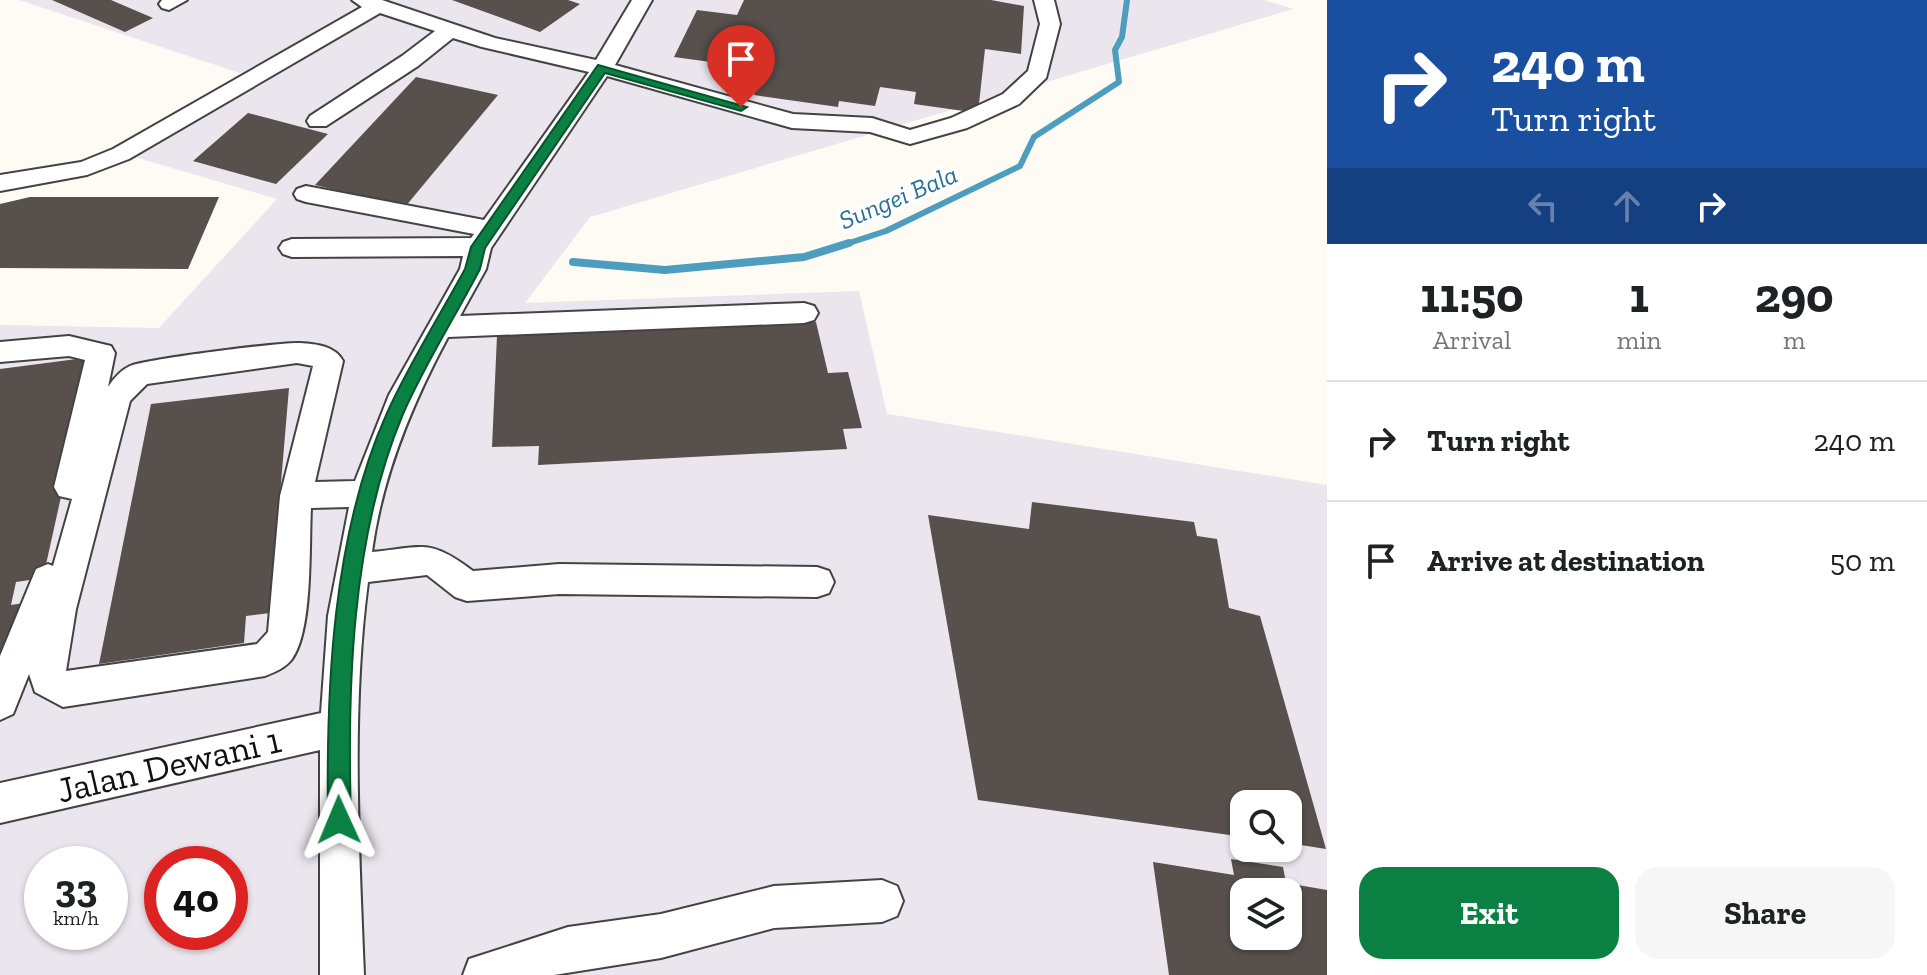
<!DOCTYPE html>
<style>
:root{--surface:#fff;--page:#f6f6f6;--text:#202124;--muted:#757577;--line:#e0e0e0;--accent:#0b8043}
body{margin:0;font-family:"Zilla Slab",serif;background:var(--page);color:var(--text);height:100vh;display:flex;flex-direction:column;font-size:30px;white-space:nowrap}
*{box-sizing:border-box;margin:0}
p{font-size:26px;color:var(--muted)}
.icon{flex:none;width:44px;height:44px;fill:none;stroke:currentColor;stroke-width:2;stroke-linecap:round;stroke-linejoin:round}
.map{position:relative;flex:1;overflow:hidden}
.sheet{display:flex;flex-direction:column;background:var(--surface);width:600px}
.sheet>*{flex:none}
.hud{background:#1a4fa0;color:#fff;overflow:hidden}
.tools{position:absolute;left:1230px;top:790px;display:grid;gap:16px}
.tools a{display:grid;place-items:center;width:72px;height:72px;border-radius:16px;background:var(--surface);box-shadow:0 2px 6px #0004;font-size:40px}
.speed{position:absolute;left:24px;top:846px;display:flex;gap:16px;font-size:40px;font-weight:700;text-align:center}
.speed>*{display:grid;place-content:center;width:104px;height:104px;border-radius:50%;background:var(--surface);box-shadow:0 2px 6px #0004;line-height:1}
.speed small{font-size:20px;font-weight:400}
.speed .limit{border:12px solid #d22;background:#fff;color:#111}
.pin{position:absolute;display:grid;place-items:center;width:68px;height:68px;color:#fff;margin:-82px -34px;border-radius:50% 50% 50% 0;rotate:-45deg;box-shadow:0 0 8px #0007}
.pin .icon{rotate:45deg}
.me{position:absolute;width:88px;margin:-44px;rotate:359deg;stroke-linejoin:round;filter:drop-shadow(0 0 6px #0008)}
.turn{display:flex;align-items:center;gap:28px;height:168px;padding:0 32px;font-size:36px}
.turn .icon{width:104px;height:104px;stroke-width:2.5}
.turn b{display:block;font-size:56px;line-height:68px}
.lanes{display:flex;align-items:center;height:76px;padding:0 32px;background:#0003;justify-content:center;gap:40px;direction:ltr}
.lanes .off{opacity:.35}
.eta{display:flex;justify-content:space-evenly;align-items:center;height:136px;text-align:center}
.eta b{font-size:48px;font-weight:700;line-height:56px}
.action{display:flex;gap:16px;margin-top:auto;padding:16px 32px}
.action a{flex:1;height:92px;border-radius:24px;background:var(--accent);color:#fff;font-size:32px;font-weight:700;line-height:92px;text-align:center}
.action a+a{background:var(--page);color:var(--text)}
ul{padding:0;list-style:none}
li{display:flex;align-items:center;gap:24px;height:120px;padding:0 32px;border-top:2px solid var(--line)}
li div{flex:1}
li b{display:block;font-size:30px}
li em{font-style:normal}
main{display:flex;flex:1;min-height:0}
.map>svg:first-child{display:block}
</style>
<main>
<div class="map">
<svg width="1327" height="975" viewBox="0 0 1327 975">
<rect width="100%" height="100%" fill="#fefaf4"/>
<path fill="#ebe5ed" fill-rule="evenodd" d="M19,0H1264L1293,9L590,217L525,303L859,291L887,414L1327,485V975H0V325L159,328L277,199L135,157L264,81ZM1244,804H1288V848H1244ZM42,864H110V932H42ZM162,864H230V932H162ZM1244,892H1288V936H1244Z"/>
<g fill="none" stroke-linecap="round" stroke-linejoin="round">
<path stroke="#4d9ebe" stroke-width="6" d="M843,245L886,231L1020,166L1034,137L1119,82L1115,50L1122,37L1127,0"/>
<path stroke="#4d9ebe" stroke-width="8" d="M573,262L665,270L804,257L849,243"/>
</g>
<path fill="#57504d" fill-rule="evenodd" d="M52,0H111L153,18L125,32Z
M452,0H568L580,4L540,32Z
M744,0H991L1024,6L1021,54L985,49L978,113L914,104L916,92L880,87L875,106L839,101L838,107L754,95L757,87L733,84L740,66L674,57L697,10L737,15Z
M416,77L498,95L405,207L315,185Z
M248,113L328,134L276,184L193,161Z
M30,197H219L188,269L0,268V204Z
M816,322L828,373L848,372L862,428L843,429L847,449L538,465L539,446L492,447L497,336Z
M92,357L43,578L16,582L11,605L24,603L0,676V369Z
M289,388L270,613L246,616L244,643L99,664L151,404Z
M1032,502L1194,522L1197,536L1217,539L1229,608L1260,616L1326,849L1288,843V804H1244V837L978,800L928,515L1029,529Z
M1231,859L1283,867L1286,883L1327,890V975H1169L1153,862L1234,875ZM1244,892H1288V936H1244Z"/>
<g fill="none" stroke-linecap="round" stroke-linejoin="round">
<g stroke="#434343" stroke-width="4">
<path id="minor" d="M162,0H187L169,10L162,8L159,4Z
M352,0H382L495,38L596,60L632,0H652L615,65L793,114L872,118L910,130L951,118L1003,94L1028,71L1040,24L1034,0H1054L1060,24L1046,78L1019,104L967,128L910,144L870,132L792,128L607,76L491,248L486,269L460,316L804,303L814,306L818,313L814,320L804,323L448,337C412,404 382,476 372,552C424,547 429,538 473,571L559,564L817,567L829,571L834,582L829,593L817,597L559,594L467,601L455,597L427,575L368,582C351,712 359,844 364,975H320V750L0,823V783L321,713L328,616L349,507L311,508C309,546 313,630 292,659C285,668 275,672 265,676L63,707L35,692L29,674L13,714L0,720V656L36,569L48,564L53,566L72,499L59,496L54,487L85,360L69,356L0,362V342L69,336L111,346L115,353L108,387C114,378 121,370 130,366C146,359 281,342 300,343C317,344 335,346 343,361L315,482L355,481L389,395L460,269L463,256L292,257L283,254L279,248L283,242L292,239L471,238L474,234L306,202L297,199L294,194L297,189L306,186L484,220L589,72L482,47L453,38L418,66L326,126H310L307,121L310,116L402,56L435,31L380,13L129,159L87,175L0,191V175L81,162L113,149L362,7ZM297,363L313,366L280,496L268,632L257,644L66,671L76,609L130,401L147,384Z
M882,880L897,886L903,901L897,916L882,922L774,928L661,958L554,975H463L469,959L568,927L661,914L774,886Z"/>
</g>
<use href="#minor" fill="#fff" fill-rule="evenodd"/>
</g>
<path fill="#0b8043" stroke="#07532c" stroke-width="2" d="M598,65L747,107L741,111L605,73L485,248L480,269C455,317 425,364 403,414C351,537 347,689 351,820L347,828L339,832L331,828L328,820C326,689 332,535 387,413C409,364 439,317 465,269L471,247Z"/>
<g text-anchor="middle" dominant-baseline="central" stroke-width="8" stroke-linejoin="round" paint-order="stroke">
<g font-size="26" font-style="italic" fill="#277194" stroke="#fff">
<text transform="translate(898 197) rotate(-23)">Sungei Bala</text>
</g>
<g font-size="36" fill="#101010" stroke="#fff">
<text transform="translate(169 765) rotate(-13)">Jalan Dewani 1</text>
</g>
</g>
</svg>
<div class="tools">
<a><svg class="icon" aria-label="search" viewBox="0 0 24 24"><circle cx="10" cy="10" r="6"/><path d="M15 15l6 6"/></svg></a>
<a><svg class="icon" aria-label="layers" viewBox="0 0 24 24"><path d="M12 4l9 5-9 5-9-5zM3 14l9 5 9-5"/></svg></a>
</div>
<div class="speed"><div>33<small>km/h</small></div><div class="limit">40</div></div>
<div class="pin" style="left:741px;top:107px;background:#d93025"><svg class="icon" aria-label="arrive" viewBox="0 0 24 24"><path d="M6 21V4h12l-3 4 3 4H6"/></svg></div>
<svg class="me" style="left:339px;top:820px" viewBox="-20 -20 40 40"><path d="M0-17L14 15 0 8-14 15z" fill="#0b8043" stroke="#fff" stroke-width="4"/></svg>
</div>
<section class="sheet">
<div class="hud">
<div class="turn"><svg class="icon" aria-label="right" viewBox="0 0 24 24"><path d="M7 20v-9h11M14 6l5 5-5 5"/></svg><div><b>240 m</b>Turn right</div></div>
<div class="lanes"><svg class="icon off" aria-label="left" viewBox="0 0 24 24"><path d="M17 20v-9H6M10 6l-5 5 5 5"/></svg><svg class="icon off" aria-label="ahead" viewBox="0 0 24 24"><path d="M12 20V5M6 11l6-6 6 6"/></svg><svg class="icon" aria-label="right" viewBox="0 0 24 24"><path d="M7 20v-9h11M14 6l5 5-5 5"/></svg></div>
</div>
<div class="eta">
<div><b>11:50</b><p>Arrival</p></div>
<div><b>1</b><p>min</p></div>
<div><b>290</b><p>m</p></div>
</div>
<ul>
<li><svg class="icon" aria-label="right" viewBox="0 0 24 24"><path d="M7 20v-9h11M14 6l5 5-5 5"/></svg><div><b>Turn right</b></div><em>240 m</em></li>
<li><svg class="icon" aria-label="arrive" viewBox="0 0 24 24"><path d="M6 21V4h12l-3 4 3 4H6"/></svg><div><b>Arrive at destination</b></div><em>50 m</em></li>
</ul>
<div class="action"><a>Exit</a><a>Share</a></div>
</section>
</main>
